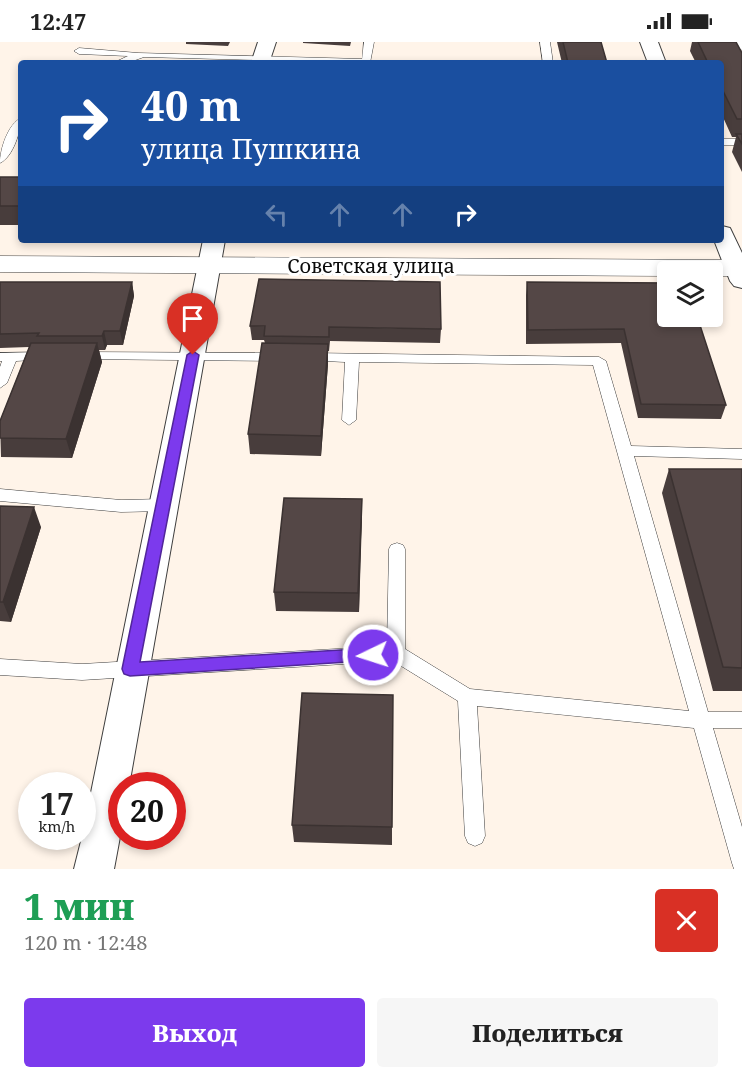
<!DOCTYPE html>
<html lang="ru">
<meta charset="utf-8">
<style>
:root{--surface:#fff;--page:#f6f6f6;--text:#222;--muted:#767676;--accent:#7c3aed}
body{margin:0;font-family:"Noto Serif",serif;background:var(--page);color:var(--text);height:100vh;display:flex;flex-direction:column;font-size:22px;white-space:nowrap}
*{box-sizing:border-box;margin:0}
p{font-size:20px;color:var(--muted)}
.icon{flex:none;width:33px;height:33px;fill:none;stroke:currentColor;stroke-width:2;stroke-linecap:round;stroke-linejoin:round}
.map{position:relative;height:827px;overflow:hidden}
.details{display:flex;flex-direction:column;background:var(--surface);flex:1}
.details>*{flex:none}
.hud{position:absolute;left:18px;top:18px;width:706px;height:183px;border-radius:6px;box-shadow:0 3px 9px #0003;background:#1a4fa0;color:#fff;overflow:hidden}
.fabs{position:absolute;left:657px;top:219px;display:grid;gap:12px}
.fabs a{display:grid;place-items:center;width:66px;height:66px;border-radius:6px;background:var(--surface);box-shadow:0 3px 9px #0003;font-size:30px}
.speed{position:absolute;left:18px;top:730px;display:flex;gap:12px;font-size:30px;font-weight:700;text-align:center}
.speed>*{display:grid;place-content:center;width:78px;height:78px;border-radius:50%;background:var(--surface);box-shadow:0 3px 9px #0003;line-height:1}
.speed small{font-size:15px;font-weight:400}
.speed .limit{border:9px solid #d22;background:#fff;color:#111}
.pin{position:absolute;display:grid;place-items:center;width:51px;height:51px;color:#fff;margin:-62px -26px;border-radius:50% 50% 50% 0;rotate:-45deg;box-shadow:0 0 6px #0007}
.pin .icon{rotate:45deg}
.me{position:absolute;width:66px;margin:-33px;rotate:266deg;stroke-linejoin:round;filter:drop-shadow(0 0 4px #0008)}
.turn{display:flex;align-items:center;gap:21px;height:126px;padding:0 24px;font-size:27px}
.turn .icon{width:78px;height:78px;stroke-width:2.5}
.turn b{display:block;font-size:42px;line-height:51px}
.lanes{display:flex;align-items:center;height:57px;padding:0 24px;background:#0003;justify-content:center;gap:30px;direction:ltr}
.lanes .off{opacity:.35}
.round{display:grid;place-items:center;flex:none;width:63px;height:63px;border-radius:6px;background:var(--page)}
.headline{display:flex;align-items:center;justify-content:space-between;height:102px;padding:0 24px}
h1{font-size:36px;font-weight:800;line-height:45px;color:#1e9e55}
.primary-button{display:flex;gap:12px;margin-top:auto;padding:12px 24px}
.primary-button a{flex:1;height:69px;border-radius:6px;background:var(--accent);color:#fff;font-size:24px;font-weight:800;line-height:69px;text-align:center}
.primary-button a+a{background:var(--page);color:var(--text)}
.status{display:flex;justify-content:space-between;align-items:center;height:42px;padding:0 30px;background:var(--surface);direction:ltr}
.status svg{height:16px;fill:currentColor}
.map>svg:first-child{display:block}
</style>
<div class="status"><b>12:47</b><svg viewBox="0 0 49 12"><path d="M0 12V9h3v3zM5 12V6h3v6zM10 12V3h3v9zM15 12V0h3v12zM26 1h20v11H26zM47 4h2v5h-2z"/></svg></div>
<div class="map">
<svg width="742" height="827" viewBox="0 0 742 827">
<rect width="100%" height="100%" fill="#fff4e9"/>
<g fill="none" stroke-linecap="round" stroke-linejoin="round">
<g stroke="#3e3e3e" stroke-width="1">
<path id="service" d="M364,0H374L370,21L144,15L127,21H113L128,14L79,12L74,9L79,6L138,11L362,17Z
M540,0H550L553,21H543Z
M734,0H742V8L739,7Z
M21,76C21,89 13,115 0,121C0,107 8,82 21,76Z
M722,97H742V103H722Z
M45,310L50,311L52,314L50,317L16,319L7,341L0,346V325L2,319H0V311Z
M81,310L279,311L286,315L279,319L76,317L74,314L76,311Z
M309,311L599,315L606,319L631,404L742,407V417L634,414L708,670H742V686H713L742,785V827H734L732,821L694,686L477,664L485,794L482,801L475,804L468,801L465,794L458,659L393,619L82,638L0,633V617L82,622L387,604L389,507L391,503L397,501L403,503L405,507V607L470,647L689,669L593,323L359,320L356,378L349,383L342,378L345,320L304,318L302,315Z
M0,447L121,458L164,457L170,459L172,463L170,467L164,469L121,470L0,459Z"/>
</g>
<g stroke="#3e3e3e" stroke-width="2">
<path id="minor" d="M258,0H276L269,21H251Z
M640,0H658L666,21H648Z
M722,184L730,186L742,211V246L734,244L730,239L714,198H722Z
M203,198H225L129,744H122V784L114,827H74L82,795Z"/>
</g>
<g stroke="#3e3e3e" stroke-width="1">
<path id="tertiary" d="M0,214L742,218V234H712V230H668V234L0,230Z"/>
</g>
<use href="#service" fill="#fff" fill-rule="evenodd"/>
<use href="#minor" fill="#fff" fill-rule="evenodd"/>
<use href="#tertiary" fill="#fff" fill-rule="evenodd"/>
</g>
<path fill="#483d3c" d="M186,0H230L228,4L186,2Z
M303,0H351L350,4L303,1Z
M557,0H601L607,21H562Z
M692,0H736L742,11V130L732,110L736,95H732L722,73V21H696L690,9Z
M0,135H21V183H0Z
M0,240H132L134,254L123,303H107L105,308H99L102,320L72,416L1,415L0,379L29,305L0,306Z
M527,240L668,241L726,363L721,377L638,376L621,301L526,302V253Z
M250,284L441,287L440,301L330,299L329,309H328V322L321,414L250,412L248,392L265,301L264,298H252Z
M669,427H742V649H713L662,451Z
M362,457L359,570L276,569L274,550Z
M0,464L41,485L11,580L0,579Z
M292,783L392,785V803L294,800Z"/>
<path fill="#3b3231" d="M132,240L134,254L123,303L120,289Z
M104,289L107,303L105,308L102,294Z
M97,301L102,320L72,416L66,397Z
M328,302V322L321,414V394Z
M362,457V477L359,570L358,551Z
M34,465L41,485L11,580L3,560Z"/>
<path fill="#544746" stroke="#3b3231" stroke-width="1.5" d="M563,0H601L607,21H568Z
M698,0H736L742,11V77H737L722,47V21H708Z
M736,92H742V102Z
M0,135H21V164H0Z
M259,237L440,240L441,287L329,285V295L264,294L265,284H250Z
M0,240H132L120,289H104L102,294H37L39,291L0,292Z
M527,240L668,241V274H697L726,363L641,362L624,287L528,288Z
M31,301H97L66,397L0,396V379Z
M262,301L328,302L321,394L248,392Z
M669,427H742V626L723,625Z
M284,456L362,457L358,551L274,550Z
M0,464L34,465L3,560H0Z
M302,651L393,653L392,785L292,783Z"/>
<path fill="#7c3aed" stroke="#51269a" stroke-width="1.5" d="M193,309L199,313L140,620L373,606L379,608L381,613L379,618L130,634L124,632L122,627L187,313Z"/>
<g text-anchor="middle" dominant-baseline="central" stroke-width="6" stroke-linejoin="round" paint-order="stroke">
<g font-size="20" fill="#0b0b0b" stroke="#fff">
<text x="371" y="223">Советская улица</text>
</g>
</g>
</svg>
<div class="fabs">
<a><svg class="icon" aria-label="layers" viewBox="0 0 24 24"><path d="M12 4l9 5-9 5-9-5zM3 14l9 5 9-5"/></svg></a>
</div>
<div class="speed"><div>17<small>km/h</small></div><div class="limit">20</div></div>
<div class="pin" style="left:193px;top:313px;background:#d93025"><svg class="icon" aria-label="arrive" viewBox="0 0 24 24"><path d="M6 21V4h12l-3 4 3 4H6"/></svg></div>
<svg class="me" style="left:373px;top:613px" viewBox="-20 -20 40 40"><circle r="17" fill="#7c3aed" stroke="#fff" stroke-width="3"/><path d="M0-11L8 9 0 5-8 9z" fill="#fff"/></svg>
<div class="hud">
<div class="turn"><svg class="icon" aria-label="right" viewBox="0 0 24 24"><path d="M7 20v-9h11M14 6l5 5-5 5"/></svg><div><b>40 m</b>улица Пушкина</div></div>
<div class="lanes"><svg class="icon off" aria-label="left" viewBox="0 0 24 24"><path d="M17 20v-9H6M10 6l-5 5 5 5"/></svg><svg class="icon off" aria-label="ahead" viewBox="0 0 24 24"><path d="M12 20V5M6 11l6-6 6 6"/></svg><svg class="icon off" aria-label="ahead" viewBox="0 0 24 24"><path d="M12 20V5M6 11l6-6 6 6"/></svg><svg class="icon" aria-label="right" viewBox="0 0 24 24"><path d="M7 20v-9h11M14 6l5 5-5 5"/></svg></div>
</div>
</div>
<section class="details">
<div class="headline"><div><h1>1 мин</h1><p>120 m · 12:48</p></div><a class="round" style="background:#d93025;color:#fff"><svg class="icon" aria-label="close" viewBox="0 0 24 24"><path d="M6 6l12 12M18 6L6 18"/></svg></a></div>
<div class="primary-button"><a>Выход</a><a>Поделиться</a></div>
</section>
